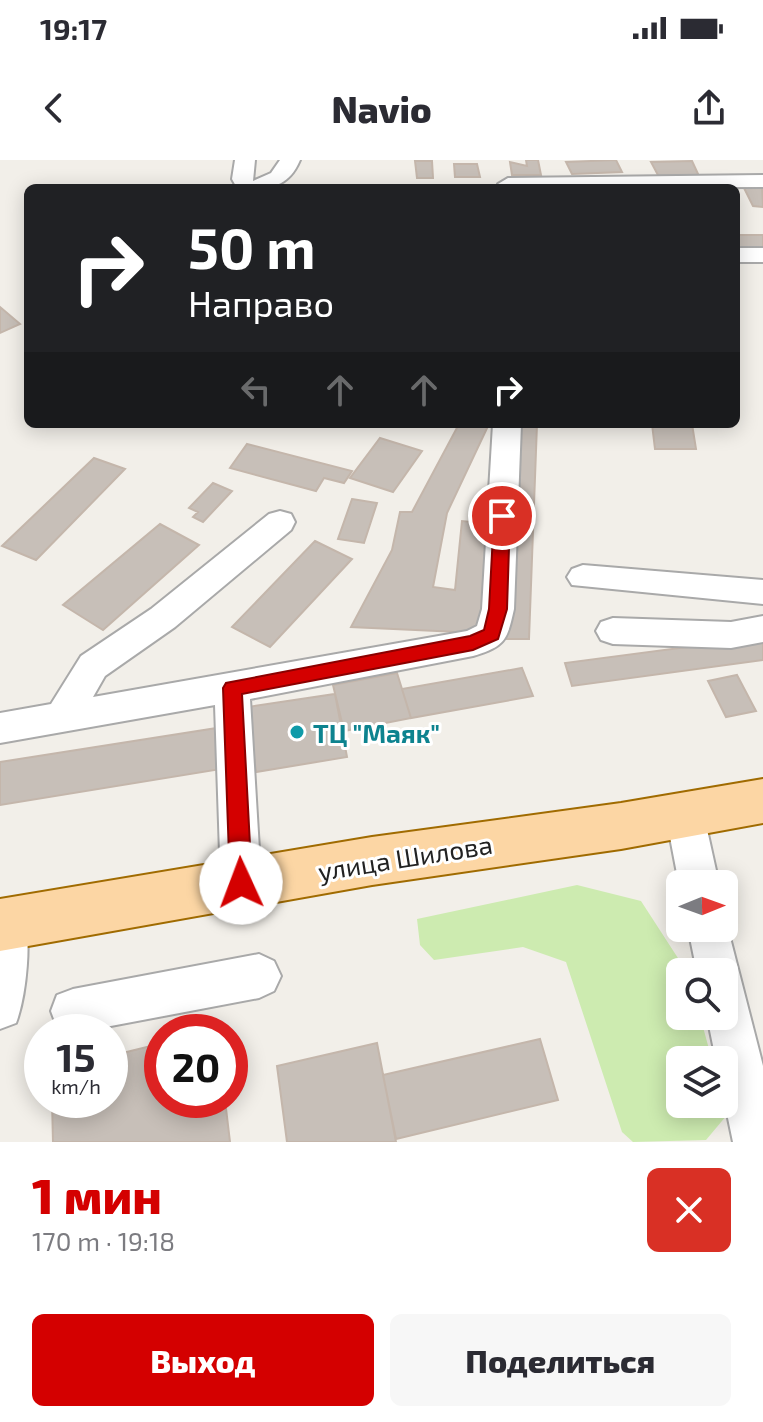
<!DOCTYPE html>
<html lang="ru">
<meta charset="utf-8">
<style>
:root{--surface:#fff;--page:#f7f7f7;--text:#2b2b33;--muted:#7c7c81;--accent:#d40000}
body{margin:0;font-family:"Exo 2",sans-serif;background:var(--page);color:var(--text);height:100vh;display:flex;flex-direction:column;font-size:30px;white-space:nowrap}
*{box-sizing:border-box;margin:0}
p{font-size:26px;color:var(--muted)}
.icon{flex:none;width:44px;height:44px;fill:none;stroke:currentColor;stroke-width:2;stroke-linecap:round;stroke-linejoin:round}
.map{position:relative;height:982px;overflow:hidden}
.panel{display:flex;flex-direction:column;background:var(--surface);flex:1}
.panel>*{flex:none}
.guide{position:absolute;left:24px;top:24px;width:716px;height:244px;border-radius:12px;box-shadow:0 4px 20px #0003;background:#202124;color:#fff;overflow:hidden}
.needle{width:52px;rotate:89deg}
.fabs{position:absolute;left:666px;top:710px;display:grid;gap:16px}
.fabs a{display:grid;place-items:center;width:72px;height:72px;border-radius:12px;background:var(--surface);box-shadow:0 4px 20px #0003;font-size:40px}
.speed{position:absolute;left:24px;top:854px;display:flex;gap:16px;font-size:40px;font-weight:700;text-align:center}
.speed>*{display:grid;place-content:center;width:104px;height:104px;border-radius:50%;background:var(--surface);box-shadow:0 4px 20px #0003;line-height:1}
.speed small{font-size:20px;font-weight:400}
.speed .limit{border:12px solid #d22;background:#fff;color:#111}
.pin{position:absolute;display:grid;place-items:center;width:68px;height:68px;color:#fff;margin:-34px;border:4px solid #fff;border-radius:50%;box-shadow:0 2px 8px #0007}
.me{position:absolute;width:88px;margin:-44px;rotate:358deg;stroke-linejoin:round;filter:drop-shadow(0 0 6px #0008)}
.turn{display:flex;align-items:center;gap:28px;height:168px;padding:0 32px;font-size:36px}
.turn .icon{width:104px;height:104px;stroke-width:2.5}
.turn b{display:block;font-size:56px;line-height:68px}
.lanes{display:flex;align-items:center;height:76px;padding:0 32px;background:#0003;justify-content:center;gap:40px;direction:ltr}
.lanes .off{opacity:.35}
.round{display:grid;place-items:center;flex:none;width:84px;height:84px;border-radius:12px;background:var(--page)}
.headline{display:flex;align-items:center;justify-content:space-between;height:136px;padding:0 32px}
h1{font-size:48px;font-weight:800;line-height:60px;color:var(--accent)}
.cta{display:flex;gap:16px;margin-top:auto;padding:16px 32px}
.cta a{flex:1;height:92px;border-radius:12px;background:var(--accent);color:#fff;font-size:32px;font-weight:800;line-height:92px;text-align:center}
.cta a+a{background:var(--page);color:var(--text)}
.status{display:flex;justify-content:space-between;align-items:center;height:56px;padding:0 40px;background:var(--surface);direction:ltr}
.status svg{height:22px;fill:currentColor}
header{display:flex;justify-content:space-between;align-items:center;height:104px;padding:0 32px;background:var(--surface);font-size:36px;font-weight:800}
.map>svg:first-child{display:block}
</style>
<div class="status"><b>19:17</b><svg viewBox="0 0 49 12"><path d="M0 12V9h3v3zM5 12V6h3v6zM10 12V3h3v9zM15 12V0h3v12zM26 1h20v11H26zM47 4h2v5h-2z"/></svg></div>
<header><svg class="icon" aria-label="back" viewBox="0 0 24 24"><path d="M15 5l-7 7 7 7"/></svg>Navio<svg class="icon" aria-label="share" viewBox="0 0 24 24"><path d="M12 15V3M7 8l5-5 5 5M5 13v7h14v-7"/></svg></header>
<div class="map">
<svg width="763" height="982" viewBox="0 0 763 982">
<rect width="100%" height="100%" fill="#f2efe9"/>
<path fill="#cdebb0" d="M577,725L641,741L687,812H680V856H700L712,900H680V944H724L727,955L706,980L633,982L622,972L566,802L523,787L434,800L420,785L417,759Z"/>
<path fill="#c7bfb8" stroke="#c4b6ab" stroke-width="2" d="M526,0H538L541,15H512L510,2L527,6Z
M616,0L622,12L572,14L566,2Z
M415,1H432L433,18H417Z
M692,1L699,16L659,17L651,2Z
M454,4H477L480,17H455Z
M743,26H762L763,47L753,46Z
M736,75H763V87L739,88Z
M0,147L20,164L0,173Z
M459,264H489L447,353L433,427L455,430L462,361L471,362L474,345L492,349L480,473L351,467L392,390L400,352H412Z
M513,264H537L529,479H502Z
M652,264H692L696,289H655Z
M380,278L422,291L393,332L350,318Z
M247,284L352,311L344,323L324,318L316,331L230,308Z
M94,298L125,309L36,400L2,386Z
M213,323L232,331L203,362L193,357L198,352L189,348Z
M352,339L377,343L364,383L338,379Z
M160,364L199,385L103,470L63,445Z
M315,381L352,399L270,487L232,467Z
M763,477V500L572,526L565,503Z
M522,508L533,536L411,558L402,529Z
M397,513L411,558L344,571L333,525Z
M737,515L756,551L726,557L708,521Z
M335,534L347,597L256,612L248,547Z
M217,568L221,609L0,645V602Z
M540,879L558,940L396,979L383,915Z
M377,883L396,982H287L277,906Z
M159,884L162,940H225L230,982H53L52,940H110V896Z"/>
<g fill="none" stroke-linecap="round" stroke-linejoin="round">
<g stroke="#a9a9a9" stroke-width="4">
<path id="minor" d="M235,0H255L253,21L271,13L280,0H300C287,31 266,28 237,28L232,19Z
M763,15V27L500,28L498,24L508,18Z
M736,88H763V102H736Z
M493,264H521L514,449C507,481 505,486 473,496L250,539L261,723L255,737L241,742L227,737L221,723L215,545L0,583V553L51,544L81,496L151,449L269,354L280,351L291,354L295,362L291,370L175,467L105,516L93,537L467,471L477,466L482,449Z
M583,405L763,420V444L572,425L567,417L572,409Z
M763,456V482L731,488L613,484L601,480L596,471L601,462L613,458L731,462Z
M685,639L699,644L704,656L719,724H680V727L679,724L666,656L671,644Z
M7,743L22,749C33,774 26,837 16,863L0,869V746Z
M724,754L763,906V982H733L724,939V900H716L707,856H724V812H697L688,768H724Z
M259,794L274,801L281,816L274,831L259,838L79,872L57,867L51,851L57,835L73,829Z"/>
</g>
<g stroke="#a06b00" stroke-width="4">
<path id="major" d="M763,619V663L621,689L372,725L0,791V739L372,677L621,643Z"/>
</g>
<use href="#minor" fill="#fff" fill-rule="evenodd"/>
<use href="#major" fill="#fcd6a4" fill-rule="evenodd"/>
</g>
<path fill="#d40000" stroke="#8a0000" stroke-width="2" d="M502,351L510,356L507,449L498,479L473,490L242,534L252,723L249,730L241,733L234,730L230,723L223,528L226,523L470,476L484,470L489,449L494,356Z"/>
<circle fill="#0f9aa8" stroke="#fff" stroke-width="3" cx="297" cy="572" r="8"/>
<g text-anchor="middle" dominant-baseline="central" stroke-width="6" stroke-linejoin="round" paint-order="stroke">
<g font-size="26" font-weight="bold" fill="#0d838f" stroke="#fff" text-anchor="start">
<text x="313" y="572">ТЦ "Маяк"</text>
</g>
<g font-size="26" fill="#222" stroke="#fff">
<text transform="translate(405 697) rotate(-9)">улица Шилова</text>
</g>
</g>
</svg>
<div class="fabs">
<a><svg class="needle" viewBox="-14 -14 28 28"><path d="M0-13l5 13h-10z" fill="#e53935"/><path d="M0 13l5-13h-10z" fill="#7c7c81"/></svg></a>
<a><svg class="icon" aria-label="search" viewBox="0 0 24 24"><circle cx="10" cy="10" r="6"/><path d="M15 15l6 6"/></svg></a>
<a><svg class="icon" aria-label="layers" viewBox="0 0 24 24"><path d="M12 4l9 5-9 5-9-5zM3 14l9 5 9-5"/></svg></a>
</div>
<div class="speed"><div>15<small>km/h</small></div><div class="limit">20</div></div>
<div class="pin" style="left:502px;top:356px;background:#d93025"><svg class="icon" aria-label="arrive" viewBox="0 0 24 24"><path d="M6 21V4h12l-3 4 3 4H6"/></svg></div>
<svg class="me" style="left:241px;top:723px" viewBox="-20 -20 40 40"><circle r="19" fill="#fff"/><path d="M0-13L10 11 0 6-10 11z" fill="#d40000"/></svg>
<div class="guide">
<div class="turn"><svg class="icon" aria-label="right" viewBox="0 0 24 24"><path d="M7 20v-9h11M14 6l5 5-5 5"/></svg><div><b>50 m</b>Направо</div></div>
<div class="lanes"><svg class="icon off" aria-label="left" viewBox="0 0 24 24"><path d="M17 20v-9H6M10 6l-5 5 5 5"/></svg><svg class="icon off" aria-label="ahead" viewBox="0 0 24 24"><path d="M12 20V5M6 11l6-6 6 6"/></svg><svg class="icon off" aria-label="ahead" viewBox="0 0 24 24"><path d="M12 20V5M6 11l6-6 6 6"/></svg><svg class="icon" aria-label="right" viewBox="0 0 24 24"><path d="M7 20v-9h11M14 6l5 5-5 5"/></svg></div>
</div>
</div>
<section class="panel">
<div class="headline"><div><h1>1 мин</h1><p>170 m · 19:18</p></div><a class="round" style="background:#d93025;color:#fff"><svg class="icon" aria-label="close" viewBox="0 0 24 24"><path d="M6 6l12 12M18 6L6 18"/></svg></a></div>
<div class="cta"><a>Выход</a><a>Поделиться</a></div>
</section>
